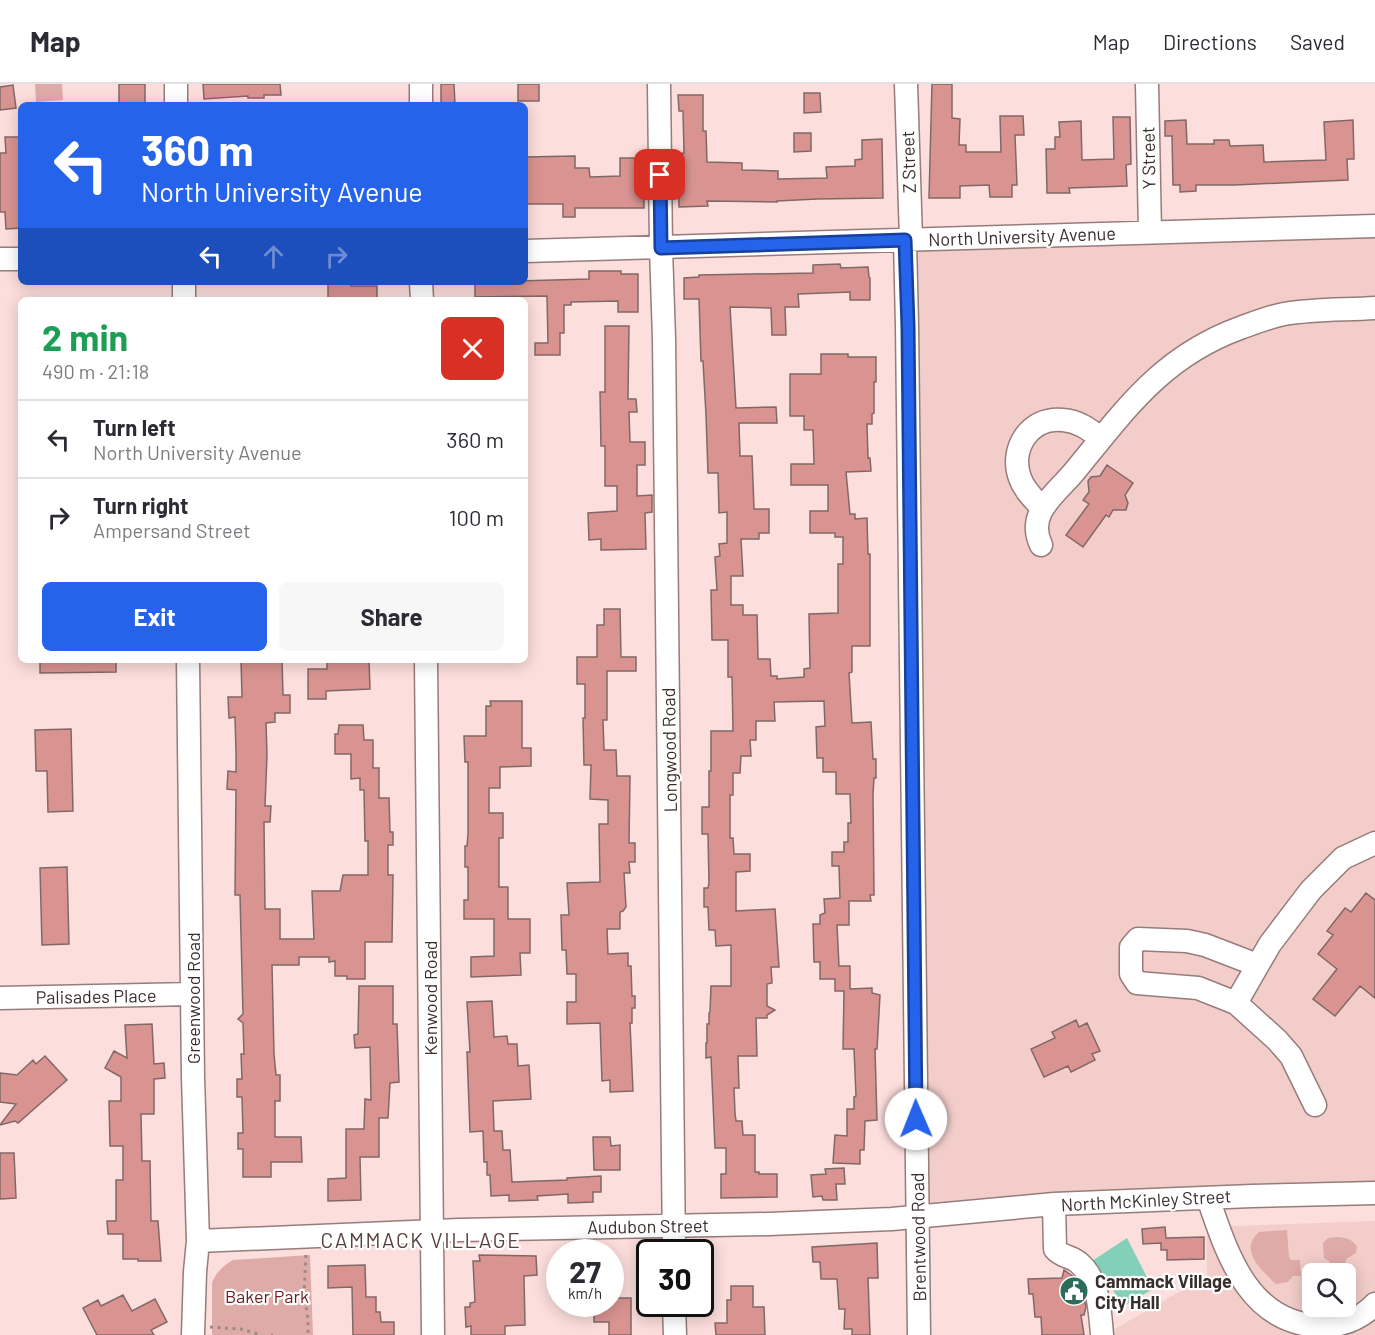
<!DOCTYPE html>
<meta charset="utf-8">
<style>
:root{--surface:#fff;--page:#f7f7f7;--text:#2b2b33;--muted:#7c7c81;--line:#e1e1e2;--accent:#2563eb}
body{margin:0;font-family:Barlow,sans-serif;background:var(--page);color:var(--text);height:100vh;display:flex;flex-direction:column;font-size:22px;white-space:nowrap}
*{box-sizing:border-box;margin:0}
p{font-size:20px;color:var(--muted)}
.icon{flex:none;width:33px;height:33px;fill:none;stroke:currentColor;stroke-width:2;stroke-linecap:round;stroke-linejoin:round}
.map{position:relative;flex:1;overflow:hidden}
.side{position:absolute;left:18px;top:213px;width:510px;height:366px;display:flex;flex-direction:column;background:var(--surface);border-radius:9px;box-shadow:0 3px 15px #0003}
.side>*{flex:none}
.guide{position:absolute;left:18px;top:18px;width:510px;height:183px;border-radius:9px;box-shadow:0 3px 15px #0003;background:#2563eb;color:#fff;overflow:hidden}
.controls{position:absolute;left:1302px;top:1179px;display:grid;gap:12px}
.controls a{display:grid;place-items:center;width:54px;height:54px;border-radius:9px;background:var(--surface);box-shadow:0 3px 15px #0003;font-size:30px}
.speed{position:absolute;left:546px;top:1155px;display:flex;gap:12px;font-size:30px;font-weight:700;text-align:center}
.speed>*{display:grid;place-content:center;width:78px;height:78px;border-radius:50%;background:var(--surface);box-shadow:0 3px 15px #0003;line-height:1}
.speed small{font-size:15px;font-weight:400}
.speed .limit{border:3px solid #111;border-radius:9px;background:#fff;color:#111}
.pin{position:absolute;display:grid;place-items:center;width:51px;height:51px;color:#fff;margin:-26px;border-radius:12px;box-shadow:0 3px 9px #0006}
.me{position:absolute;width:66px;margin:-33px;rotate:359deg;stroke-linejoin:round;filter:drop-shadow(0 0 4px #0008)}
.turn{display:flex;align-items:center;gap:21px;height:126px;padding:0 24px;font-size:27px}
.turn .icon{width:78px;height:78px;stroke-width:2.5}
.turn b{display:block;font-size:42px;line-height:51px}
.lanes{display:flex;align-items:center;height:57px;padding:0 24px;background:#0003;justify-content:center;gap:30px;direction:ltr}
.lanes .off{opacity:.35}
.round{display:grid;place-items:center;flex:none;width:63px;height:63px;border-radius:9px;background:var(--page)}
.summary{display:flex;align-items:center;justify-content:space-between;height:102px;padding:0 24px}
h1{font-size:36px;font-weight:700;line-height:45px;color:#1e9e55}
.primary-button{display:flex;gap:12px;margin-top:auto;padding:12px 24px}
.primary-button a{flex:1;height:69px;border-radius:9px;background:var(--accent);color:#fff;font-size:24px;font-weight:700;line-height:69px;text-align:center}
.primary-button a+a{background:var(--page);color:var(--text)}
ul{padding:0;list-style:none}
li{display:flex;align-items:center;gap:18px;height:78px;padding:0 24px;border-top:2px solid var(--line)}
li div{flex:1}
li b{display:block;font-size:22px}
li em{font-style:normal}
header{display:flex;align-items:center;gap:36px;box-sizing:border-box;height:84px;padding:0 30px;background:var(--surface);border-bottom:2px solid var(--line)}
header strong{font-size:28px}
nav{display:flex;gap:33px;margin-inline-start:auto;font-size:21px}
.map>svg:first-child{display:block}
</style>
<header>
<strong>Map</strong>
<nav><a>Map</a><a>Directions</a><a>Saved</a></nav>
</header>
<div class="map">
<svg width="1375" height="1251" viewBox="0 0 1375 1251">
<rect width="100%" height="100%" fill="#fcdedc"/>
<path fill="#f2cdca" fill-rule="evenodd" d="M1375,142V1109L917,1133L905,156Z
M1375,1137V1251H1113V1246L1207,1192V1143ZM1312,1190H1346V1222H1312Z"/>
<path fill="#dfaba8" d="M35,0H62L63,16L36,18Z
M1287,1146L1289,1173L1291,1176H1300L1301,1192H1293L1288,1198L1276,1200C1262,1187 1238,1166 1259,1148Z
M1339,1153C1347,1154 1351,1155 1357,1162L1356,1169L1346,1175L1344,1189H1331L1329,1177L1324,1174L1323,1159L1328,1154Z
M310,1171L313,1251H212V1199C216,1188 224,1181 233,1176Z"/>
<path fill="#83d0b9" d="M1127,1154L1153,1205L1124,1222L1092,1177Z"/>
<path fill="#d99491" stroke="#816866" stroke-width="1.5" d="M119,0H145V21H119Z
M203,0H280L281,11H264V14H248V12L204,15Z
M441,0H454L455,21H441Z
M518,0H539V17H518Z
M932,0H952V34L960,35L959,61H966V68H1001L1000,32H1023L1024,51H1015L1017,101H1012V113H990L989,101L960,102V114H929Z
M13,1L16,24L0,26V3Z
M804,9H820L821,28L804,29Z
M678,11H703V47H706L707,78L742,79V86L778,87V95L827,94L826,83L855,82V76L862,75V56L882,55L883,114L817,115L777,117V118L707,117L708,122L679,123L678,70L684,69L683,27H679Z
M1113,33H1130L1131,80L1126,81L1127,102L1069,104L1070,109H1047L1046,65H1055V53H1060L1059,38L1081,37L1082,76L1114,75Z
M1186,36L1187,60H1214V56H1229L1230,62L1263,61L1264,78L1326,76L1324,38L1353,36L1354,75H1347L1348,96L1235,101H1196V107L1180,108V101H1173L1172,52H1165V37Z
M794,49H811V67L794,68Z
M5,53H21V144L6,145L5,128H0V69H6Z
M575,72V84H589L590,93L620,92V74H636L638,111L644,110V124H575V133H563V120H525V73Z
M840,180L841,184L868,183L869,193L870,194V216H850V208L798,210L799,223H785L786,251H772L771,224L730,223L736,324L776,323L777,339H739L740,372H752L754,425H769V449H759V455H741L743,492H731V521H743V531H757L758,575H770L771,592H777V595L804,593V585L810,584L809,530L838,529V480H843V453H835V449H810V427H828V401H791V380H814L813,346H804V332H790V290H821V270H848V273H876V298H874V329L872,330V340H867L868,374H870L871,387L846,388L850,430H855V435L867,434L868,470H870V562H852V588L849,589L852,639L871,638L873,675H876V694H874L873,710L874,811H870L871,817H849V841H837L839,882H850V905L872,904V909L880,911L877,965H875L877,1036L865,1037L864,1066H860V1080L833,1079L835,1051L847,1052V1025H854V1013L856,1012L854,965H843L844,907H835V895H820V878H814L813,840H820V831L825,829L824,815L840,814L839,782H832V768H844V758H848V739H851L850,710H836V688H823V674H817L816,643L825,642L824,617L774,618L775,637H756V656H750L751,672H741L740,689H733V711H730V754H733L734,770H750V787L736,788V827L775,825L779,883H771L772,899L767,900V922L775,926L767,931V934H756L757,972H738L739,1004H734L735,1029L736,1037H742L743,1051H755V1088H759V1090H777V1113L721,1114V1090H726V1064H715L711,973L706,974V959H707V940H709V929L710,928L711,902H731V861L716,862L715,846H709L708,823H704V804H708L709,799L708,750H702V723H709V687H711V647H733L732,593H728V556H712L711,506H717L715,473L720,472L719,460L727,459V428L719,429L718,389H708L706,331L703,277H701L699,215H684V194L699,193V191L813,189V181Z
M589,187H621V190H638V228H618V217L571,218V221H564V249H560V271H535V259H548L547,212L475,213V198L589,195Z
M328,198H351V202H377V216H328Z
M605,242H629L628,315H636L637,328H629L630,358H645V381H637V412L652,411V428L645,429L646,465L601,466V455L589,456L588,429L617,427V402H605V362H601L600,308H605Z
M1107,381L1133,399L1125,411L1128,419L1126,426H1113L1109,433L1106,431L1083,463L1066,451L1089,420L1083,416L1089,408L1088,397L1091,393L1100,392Z
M604,525H620L621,573H636V587H607V636H603L604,666H616L617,692H630L629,759H635V778H629L630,789H624L626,823L623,827L620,828V845H607L608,870L628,869V882H631L632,912H635V924H632V939H630L633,1007L610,1008V996L602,997L600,939L567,940V918H576V890H567L566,866H562L561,831H569L567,799L600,798L599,740H608V716L590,715L591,681H584L583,634H585V600H577V573H597V541H604Z
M40,576H116V588L40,589Z
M241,576H282L283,611H290V629H275V638L266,639L267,671L265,722H271L270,738H264L265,825H280V855H314L312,807H340L343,791H368V757H365L364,706H360V694L351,695V670H335V650H338L339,641H363L364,656H373V684H379V714H389L390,748H393V761H388V791H393L392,858H365V895H347V892H335V877L329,878V873H299V881H272L274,970L276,991H280V1017H275V1053H301L302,1078H271V1093H243V1065H238V1049H243L242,1013H237V995H242L241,970H244L243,939L238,935L243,930L240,811H235L236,706L227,705L228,687L236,688V669L235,633L229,634L228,613H242Z
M327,576H369L370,605L326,607V615H308V585H327Z
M490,617H522V664H531V682L500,683V704H489V729H503V754H499V803H508V835H530V869H520L521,891L471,893V873L494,872V835H464V816H468V783H465V762H467L468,750V678H465L464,652H486V622H491Z
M71,645L73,727L48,728L47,687H36L35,646Z
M67,783L69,860L42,861L40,784Z
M1366,809L1375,816V914L1360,902L1335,932L1313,915L1337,885L1318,870L1333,851L1327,847L1345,824L1351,828Z
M359,902H393V940H397L399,998L390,999L388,1034H379V1073H360L361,1116L328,1117V1095L346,1094V1045H364L365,1015L371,1016L370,963L355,964L354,951L358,950Z
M492,917L494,953L507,952L508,960H517L518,982L529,981L531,1015L493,1017L494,1047H502L503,1066H510L512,1098L567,1096V1094L601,1092V1108H593V1118L568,1119V1110L537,1112L538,1116L509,1117V1111L491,1112L490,1091H487V1078H484L483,1047L470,1048L467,968H470L467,918Z
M1076,936L1079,943L1087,939L1100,967L1092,970L1095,976L1071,988L1068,982L1044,993L1031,965L1055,954L1052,948Z
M152,940L154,980L164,979L165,994L154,995V1030H141L142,1077H150L151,1137H158L161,1177H138V1175H123V1150H108L107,1137H116V1096H123V1062H110L109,1017H121V993L105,984L114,967L127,974L125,941Z
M45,972L67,996L18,1039L15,1037L0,1041L16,1020L0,1018V989L17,991L33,976L36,980Z
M593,1053H610L611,1062L620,1061V1086H594Z
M0,1069H14L16,1114L0,1115Z
M844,1084L845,1100H836L837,1116H823L822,1112L813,1113L811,1091L826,1090L825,1085Z
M1165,1143L1166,1154L1204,1153V1175L1167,1176V1166H1161V1159L1143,1160L1142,1145Z
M877,1159L878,1194H868L870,1251H852V1245H844L845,1225H839L837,1195H821L820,1178H813L812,1163Z
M479,1171L536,1172L537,1191L524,1192L525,1241L505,1242V1251H471V1242L466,1243L465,1223H470V1219L475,1218L473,1177H480Z
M365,1181L366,1213H376V1228H380L381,1238H394V1251H353L352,1203L328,1204V1182Z
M1064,1186L1075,1194L1082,1207L1086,1223L1084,1231H1081L1084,1251H1042L1041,1233H1035L1033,1210H1029L1028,1195L1062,1194Z
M731,1202H753V1223H764L765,1251H716L715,1239H727V1216H731Z
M123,1211L132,1227L155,1215L167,1238L151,1246L154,1251H97L83,1224L98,1216L101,1222Z
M610,1214H631V1251H609V1238H594V1220H610Z"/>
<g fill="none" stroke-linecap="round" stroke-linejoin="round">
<g stroke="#967c7a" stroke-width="25">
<path id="minor" d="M176,0V21
M421,0V21
M659,0L661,164L664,255L674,1168
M906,0L911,155
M1147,0L1150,148
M905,156L907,242L919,1251
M525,167L1375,142
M0,175H21
M184,198V216
M421,198L422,216
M1042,424C1034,415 1024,406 1020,394C1009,365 1030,332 1063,336C1078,337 1089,345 1100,354
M1041,461C1026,429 1055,411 1074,388C1125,326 1161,273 1240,244C1254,239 1269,233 1284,230C1314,225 1345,226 1375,224
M188,576L193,993L198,1157L195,1188L193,1251
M426,576L433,1251
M1257,881L1205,861L1187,857L1138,855L1131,863V890L1137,899L1198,904L1236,919L1277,956L1291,972L1315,1021
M0,914L192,910
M1236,919L1270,860L1311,806L1343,774L1375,759
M1208,1114C1227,1170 1249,1241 1322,1242C1344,1242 1360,1235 1375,1220
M1054,1120L1055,1165C1061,1173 1072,1172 1079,1179C1099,1196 1100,1227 1102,1251
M198,1157L459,1146L769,1140L892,1135L1054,1120L1252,1112L1375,1109
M674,1220L675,1251"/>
</g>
<path stroke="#9f8a89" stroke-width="3" stroke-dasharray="3 4.5" stroke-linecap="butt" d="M306,1171L304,1209L308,1236V1251
M210,1243L241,1245L262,1251
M271,1251H273"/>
<use href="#minor" stroke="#fff" stroke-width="22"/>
</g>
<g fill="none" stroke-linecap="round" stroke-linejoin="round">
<g stroke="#184099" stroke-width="15">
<path id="route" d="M660,91L661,164L905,156L908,242L916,1035"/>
</g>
<use href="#route" stroke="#2563eb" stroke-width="10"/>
</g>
<defs>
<g id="civic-disc" transform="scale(1.5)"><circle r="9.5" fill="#2b6c5b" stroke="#fff"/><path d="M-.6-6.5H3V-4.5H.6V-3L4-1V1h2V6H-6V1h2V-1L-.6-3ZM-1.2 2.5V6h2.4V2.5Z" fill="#fff"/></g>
</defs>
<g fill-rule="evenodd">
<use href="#civic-disc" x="1074" y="1207"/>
</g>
<g text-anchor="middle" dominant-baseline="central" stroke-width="4.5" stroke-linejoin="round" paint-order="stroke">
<g font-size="18" fill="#392d2d" stroke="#fff">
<text transform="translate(1148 74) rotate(-91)">Y Street</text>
<text transform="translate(908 78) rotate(-92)">Z Street</text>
<text transform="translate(1022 152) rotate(-2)">North University Avenue</text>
<text transform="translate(669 666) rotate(-91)">Longwood Road</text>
<text transform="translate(96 912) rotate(-1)">Palisades Place</text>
<text transform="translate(193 914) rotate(-90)">Greenwood Road</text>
<text transform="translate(430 914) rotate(-90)">Kenwood Road</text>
<text transform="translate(1146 1116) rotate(-3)">North McKinley Street</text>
<text transform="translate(648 1142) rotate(-1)">Audubon Street</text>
<text transform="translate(918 1153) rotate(-91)">Brentwood Road</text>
</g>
<g font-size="18" font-weight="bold" fill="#392d2d" stroke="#fff" text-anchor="start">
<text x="1095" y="1197">Cammack Village<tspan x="1095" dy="21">City Hall</tspan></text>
</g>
<g font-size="18" fill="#6e1d20" stroke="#fff">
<text x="267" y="1212">Baker Park</text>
</g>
<g font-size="21" letter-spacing="1.5" fill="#5a4241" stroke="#fff">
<text x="421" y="1155">CAMMACK VILLAGE</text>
</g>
</g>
</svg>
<div class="controls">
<a><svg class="icon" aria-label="search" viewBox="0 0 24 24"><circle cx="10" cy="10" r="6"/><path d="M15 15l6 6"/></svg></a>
</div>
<div class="speed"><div>27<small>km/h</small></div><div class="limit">30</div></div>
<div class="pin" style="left:660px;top:91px;background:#d93025"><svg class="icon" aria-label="arrive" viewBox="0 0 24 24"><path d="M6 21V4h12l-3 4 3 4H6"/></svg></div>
<svg class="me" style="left:916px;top:1035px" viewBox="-20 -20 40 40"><circle r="19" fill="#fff"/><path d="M0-13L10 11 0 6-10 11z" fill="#2563eb"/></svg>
<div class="guide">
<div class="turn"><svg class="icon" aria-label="left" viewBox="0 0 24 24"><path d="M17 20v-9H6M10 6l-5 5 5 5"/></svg><div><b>360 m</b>North University Avenue</div></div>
<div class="lanes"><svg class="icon" aria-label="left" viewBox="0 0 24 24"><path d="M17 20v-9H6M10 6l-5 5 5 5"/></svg><svg class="icon off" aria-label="ahead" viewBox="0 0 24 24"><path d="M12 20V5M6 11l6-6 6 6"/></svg><svg class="icon off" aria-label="right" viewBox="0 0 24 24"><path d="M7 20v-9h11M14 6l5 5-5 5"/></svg></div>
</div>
<section class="side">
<div class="summary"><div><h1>2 min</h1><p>490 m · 21:18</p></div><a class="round" style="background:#d93025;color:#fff"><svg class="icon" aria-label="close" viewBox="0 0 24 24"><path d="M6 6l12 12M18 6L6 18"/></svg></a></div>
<ul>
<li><svg class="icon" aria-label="left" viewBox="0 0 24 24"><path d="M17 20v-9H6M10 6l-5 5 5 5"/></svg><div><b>Turn left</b><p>North University Avenue</p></div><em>360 m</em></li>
<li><svg class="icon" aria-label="right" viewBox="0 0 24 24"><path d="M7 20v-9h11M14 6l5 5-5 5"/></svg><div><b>Turn right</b><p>Ampersand Street</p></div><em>100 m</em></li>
</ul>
<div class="primary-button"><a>Exit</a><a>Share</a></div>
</section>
</div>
